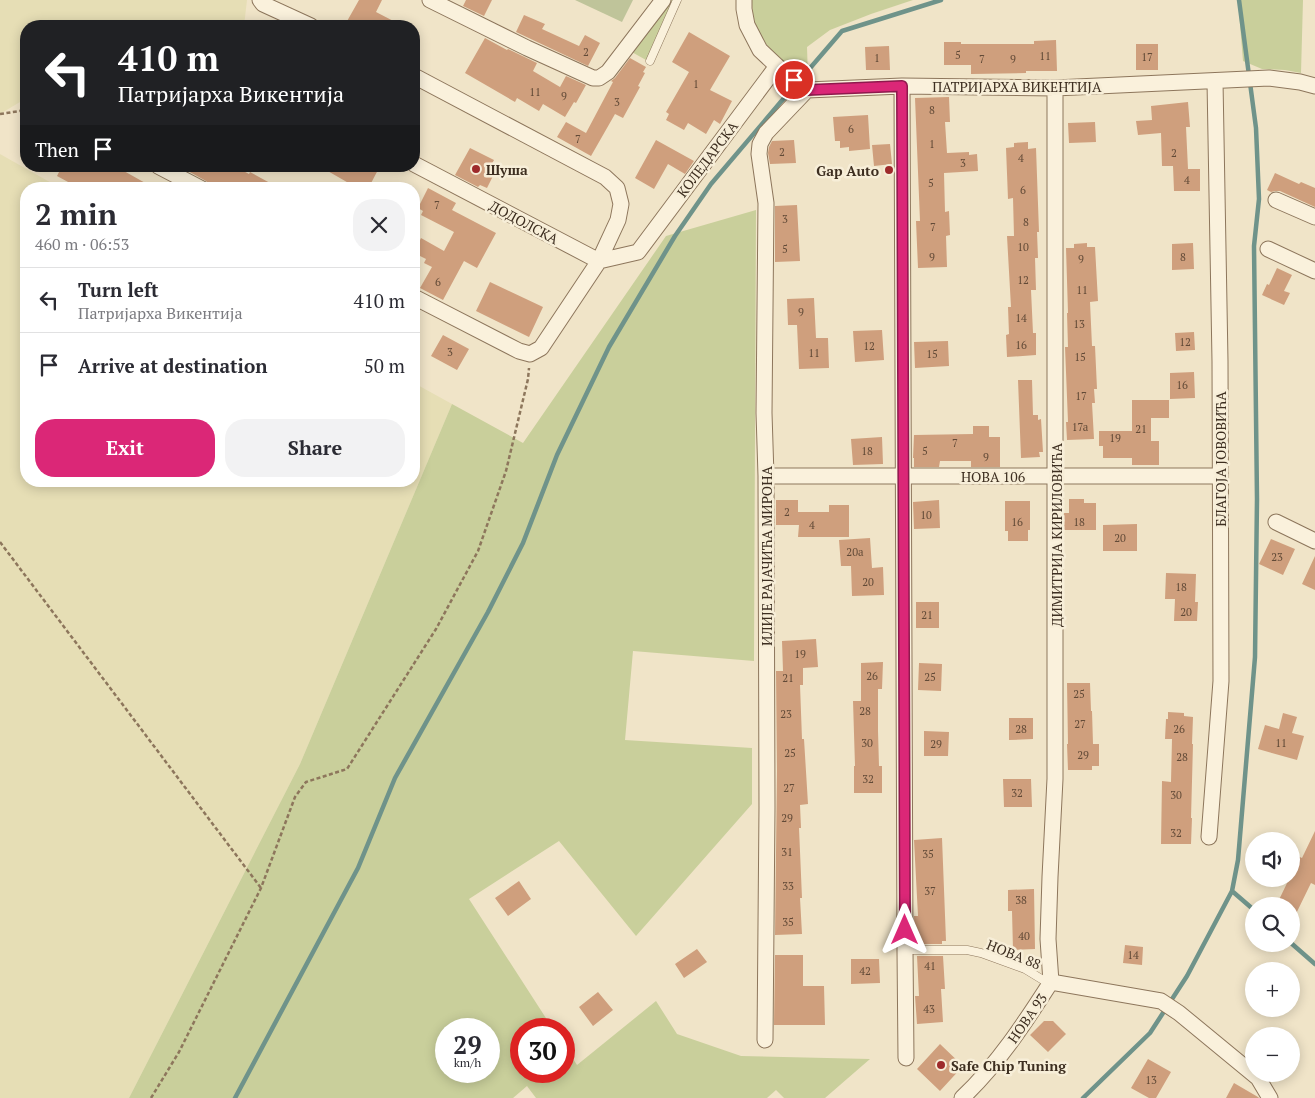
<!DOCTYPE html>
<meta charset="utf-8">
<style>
:root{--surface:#fff;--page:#f2f2f3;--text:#2b2b33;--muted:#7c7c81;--line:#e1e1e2;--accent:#db2777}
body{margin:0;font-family:"PT Serif",serif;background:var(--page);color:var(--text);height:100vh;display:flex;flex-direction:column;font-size:19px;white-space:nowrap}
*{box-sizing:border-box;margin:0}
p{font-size:16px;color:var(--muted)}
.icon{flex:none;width:28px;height:28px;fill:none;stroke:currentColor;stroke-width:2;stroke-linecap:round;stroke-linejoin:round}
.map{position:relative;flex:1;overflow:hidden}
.drawer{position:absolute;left:20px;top:182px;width:400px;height:305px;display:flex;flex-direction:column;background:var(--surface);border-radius:20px;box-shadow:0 2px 12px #0003}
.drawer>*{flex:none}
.hud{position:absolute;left:20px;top:20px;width:400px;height:152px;border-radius:20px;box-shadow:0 2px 12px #0003;background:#202124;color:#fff;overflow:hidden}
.fabs{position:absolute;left:1245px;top:832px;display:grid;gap:10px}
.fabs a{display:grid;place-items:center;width:55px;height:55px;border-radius:50%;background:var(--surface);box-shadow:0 2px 12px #0003;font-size:25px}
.speed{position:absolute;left:435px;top:1018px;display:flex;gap:10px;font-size:25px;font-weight:700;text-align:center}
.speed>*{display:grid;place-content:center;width:65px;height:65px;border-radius:50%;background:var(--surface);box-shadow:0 2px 12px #0003;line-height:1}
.speed small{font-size:12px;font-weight:400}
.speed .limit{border:8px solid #d22;background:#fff;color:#111}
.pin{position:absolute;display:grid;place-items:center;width:42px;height:42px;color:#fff;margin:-21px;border:2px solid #fff;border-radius:50%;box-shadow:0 1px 5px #0007}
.me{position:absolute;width:55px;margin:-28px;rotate:0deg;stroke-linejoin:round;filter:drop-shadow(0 0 4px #0008)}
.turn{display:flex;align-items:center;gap:18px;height:105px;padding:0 15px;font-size:22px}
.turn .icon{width:65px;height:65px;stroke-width:2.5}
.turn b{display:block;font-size:35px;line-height:42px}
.then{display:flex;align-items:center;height:48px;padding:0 15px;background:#0003;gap:10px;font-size:19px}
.round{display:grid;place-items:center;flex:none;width:52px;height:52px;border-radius:20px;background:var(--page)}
.headline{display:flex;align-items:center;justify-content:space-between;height:85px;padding:0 15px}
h1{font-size:30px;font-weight:600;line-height:38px}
.action{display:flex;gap:10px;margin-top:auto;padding:10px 15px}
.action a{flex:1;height:58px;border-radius:20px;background:var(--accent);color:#fff;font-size:20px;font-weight:600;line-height:58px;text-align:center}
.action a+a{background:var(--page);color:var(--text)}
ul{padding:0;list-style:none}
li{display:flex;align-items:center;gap:15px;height:65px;padding:0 15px;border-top:1px solid var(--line)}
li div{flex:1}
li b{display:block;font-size:19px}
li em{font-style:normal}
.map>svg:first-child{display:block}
</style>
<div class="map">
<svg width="1315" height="1098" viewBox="0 0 1315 1098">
<rect width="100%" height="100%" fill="#f0e4c8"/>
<path fill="#e6deb5" d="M0,0H247L244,26H26V102H20L0,114Z
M0,154L62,189H26V481H414V383L452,404L300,764L129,1098H0Z"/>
<path fill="#c9cf9b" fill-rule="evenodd" d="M668,0H673L646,60L630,51Z
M752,0H913L871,14L830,30L807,47L808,77C777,61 751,37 752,0Z
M1238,0H1303L1301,73L1285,70L1262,69L1243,61Z
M756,210L754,661L633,651L625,740L752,748V804L636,936L559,841L469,899L553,1029H521V1071H564V1045L577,1065L656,1001L677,1034L741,1056L870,1059L825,1098H784L776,1090L767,1098H536L527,1086L513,1098H129L300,764L452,404L523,443L666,236ZM446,1029H489V1071H446Z"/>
<path fill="#bfc49a" d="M575,0H633L622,22Z"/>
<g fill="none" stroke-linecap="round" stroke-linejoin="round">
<path stroke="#6f938a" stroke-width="4.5" d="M805,74L842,31L941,0
M1232,891L1254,910
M1291,943L1315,964
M235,1098L358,868L395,778L488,612L523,543L557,455L609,347L675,236L711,184L790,91
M1083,1098L1150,1033L1187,976L1232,891L1238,860L1255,657L1257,499L1254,246L1259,199L1256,128L1239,0"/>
</g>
<path fill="#cf9f7d" d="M359,0H382L376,12L403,26H352L346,23Z
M466,0H492L484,16L463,6Z
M524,15L545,24L542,29L579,46L585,35L600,43L588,66L516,32Z
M689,32L730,56L710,90L732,101L720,124L714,120L706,134L688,123L684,130L666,120L669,114L666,112L689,72L672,62Z
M485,38L507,50L508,49L537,63L533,71L560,87L566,76L586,85L576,103L574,102L565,117L543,104L539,111L517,98L515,102L465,73Z
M1056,40L1057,71H1026V73L971,74V65H944V42H961V44H1034V41Z
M1136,44H1158V70H1136Z
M889,46L890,70H866L865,47Z
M630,58L646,67L643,72L645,73L638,86L640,87L623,118L615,114L591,156L557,137L566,122L586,133L613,82L611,81L615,78Z
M949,97L950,122H945L947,153L969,152V155L977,154L978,171L944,173L945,212L949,211L950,235L946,236L947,267L918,268L916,221H920L915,98Z
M1188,102L1190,127H1186L1188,169H1200V191H1174L1173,166H1162L1161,133L1138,135L1136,121L1152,120L1151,106Z
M868,115L870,149L849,151V147L840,148V141H835L833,117Z
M1095,122L1096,142L1069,143L1068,123Z
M656,140L694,161L685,174L668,164L654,189L635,178Z
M794,140L796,163L770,164L768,153L769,147L772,141Z
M1028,142V149L1036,148L1039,232H1037L1038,258H1035L1036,290H1031L1033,333H1036V355L1007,357L1006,335L1009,334L1008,307H1011L1007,236H1014L1013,198L1008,199L1006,148L1014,147V143Z
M890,144L892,164L874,166L872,145Z
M470,148L494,160L490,167L496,170L487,188L480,185L478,187L455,175Z
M62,166H115L156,189H81L57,176Z
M179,166H234L249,174L250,172L281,189H217L210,185L206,181Z
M319,166H380L368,189H359Z
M1275,173L1299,184L1301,182L1315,188V207L1280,191H1275L1271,192L1267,190Z
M428,188L456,203L452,210L496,233L477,268L464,261L443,300L420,288L432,267L424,263L426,259L414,253L421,238L444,251L454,232L421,215L423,211L418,208Z
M797,205L800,261L775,262V206Z
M1087,243V247H1095L1098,301L1090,302L1092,346H1095L1097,389H1094L1095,403H1092L1094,439L1067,440L1066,422H1068L1065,347H1068L1067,313H1068L1066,248H1074V244Z
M1193,243L1194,269L1172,270V244Z
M1277,268L1292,275L1284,291L1290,293L1284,305L1262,295L1267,284L1269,285Z
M490,282L543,307L529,337L476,311Z
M814,298L816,338H828L829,368L799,369L797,325H788L787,299Z
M882,330L884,360L855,362L853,331Z
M1194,332L1195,350L1176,351L1175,333Z
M443,335L469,349L457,370L431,356Z
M948,341L949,366L915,368L914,342Z
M1194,372L1195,398L1170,399V373Z
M1018,380H1032L1033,415H1038V420L1041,419L1043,452H1039L1040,457L1021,458Z
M1132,400H1169V418H1151V441H1159V465H1132V458H1103V446H1099V431H1132Z
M973,426H989V437H1000V467H971V461H940L939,467H914V458H913L914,435L973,434Z
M882,437L883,464L853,465L851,439Z
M1069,499H1084V503H1096V530H1064V513H1069Z
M776,500H798V512H829V505H849V537H798L799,525H776Z
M939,500L940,528L914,529L913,502Z
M1005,501H1030V530H1028V541H1008V531H1005Z
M1137,524V551H1103V525Z
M870,538L872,568L883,567L884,595L852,596L851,566H841L839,540Z
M1271,539L1295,549L1283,575L1259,564Z
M1315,556V590L1302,584Z
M1166,573L1196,574L1195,602H1198L1197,621H1174L1175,599H1165Z
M916,602H939V628H916Z
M816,639L818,667L803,668V685H800L802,739H804L808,804L800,805L801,828H799L802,898H800L802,934L775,935L777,771L776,671H783L782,641Z
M883,662L882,689H878V731L879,766H882V793H854V766H855L853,701H861V663Z
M919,663L942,664L941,691L918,690Z
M1067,683H1090L1091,711H1092L1093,744H1099V766H1092V770H1068L1067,744H1068Z
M1168,712L1184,713V716L1193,717L1192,744H1193L1191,818H1192L1191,844H1161L1162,781L1171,782L1172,739H1165L1166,719H1168Z
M1283,713L1297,717L1292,733L1304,736L1297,760L1258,749L1265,725L1279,729Z
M1009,718H1033V739L1009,740Z
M924,731L949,732L948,756H924Z
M1003,779H1031L1032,807H1004Z
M1315,831V885L1311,883L1291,924V906H1276L1289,879H1291V853L1302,858Z
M942,838L946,941H942V944H916V942H915L914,916H918L914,840Z
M519,881L531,899L508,916L495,898Z
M1034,889L1035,949L1013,950L1012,911H1008V890Z
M1125,945L1143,947L1142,965L1123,963Z
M697,949L707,962L684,978L675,964Z
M775,955H803V986H824L825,1025H774Z
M917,956H943L945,989H941L943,1022L917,1024L915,996H919Z
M851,959H879L880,983L851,984Z
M598,992L613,1010L593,1026L579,1007Z
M1044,1021H1053L1066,1034L1048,1052L1030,1035Z
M940,1044L963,1066L940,1091L917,1069Z
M1148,1059L1171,1072L1156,1098H1149L1131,1088Z
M1234,1083L1258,1097L1259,1098H1226Z"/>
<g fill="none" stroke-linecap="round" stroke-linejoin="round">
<g stroke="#8d765c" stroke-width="9">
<path id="service" d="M650,61L677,0
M905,950H967L981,953L1025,969L1048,983L1051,982"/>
</g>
<g stroke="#8d765c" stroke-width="17">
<path id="minor" d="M260,0L263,4L311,26
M430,0L527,48L593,78H599L608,72L663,0
M744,0V9L747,25L760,50L777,66L807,90L902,86L1055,88L1269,78L1300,82L1315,86
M414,76L605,177L617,188L621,204L618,220L599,261L541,348L530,354L519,351L414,297
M902,86L905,950L906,1058
M414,164L599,261L638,252
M158,166L202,189
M1276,200L1315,217
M1268,249L1315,271
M638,252L777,66
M766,476H1220
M1276,522L1315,541
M1209,837L1221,681L1220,361L1215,81
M1051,982L1048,939L1050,877L1055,779V88
M1051,982L1161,1001L1179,1013L1258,1078L1270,1098
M765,1040L767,807L766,476L764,413L766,203L759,154L760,144L766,133L807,90
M962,1098C998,1064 1024,1024 1051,982"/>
</g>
<path stroke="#8d765c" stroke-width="2.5" stroke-dasharray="4 2.5" stroke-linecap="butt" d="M0,114L26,110
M0,542L261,888
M151,1098L179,1052L261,888L295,797L306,782L347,769L436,629L478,551L506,471L528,379L529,368"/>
<use href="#service" stroke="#faf1dc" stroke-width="8"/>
<use href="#minor" stroke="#faf1dc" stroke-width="15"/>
</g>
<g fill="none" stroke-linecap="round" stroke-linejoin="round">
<g stroke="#8e194d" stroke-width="12">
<path id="route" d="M794,80L807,90L902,86L905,930"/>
</g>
<use href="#route" stroke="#db2777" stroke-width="9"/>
</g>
<g fill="#9e2a2b" stroke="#f7eed8" stroke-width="2">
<circle cx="476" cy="169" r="5"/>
<circle cx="889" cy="170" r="5"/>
<circle cx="941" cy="1065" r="5"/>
</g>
<g text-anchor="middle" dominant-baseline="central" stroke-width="5" stroke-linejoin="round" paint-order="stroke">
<g font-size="11" fill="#624a37">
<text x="586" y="52">2</text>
<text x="958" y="55">5</text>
<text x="1045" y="56">11</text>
<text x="1147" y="57">17</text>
<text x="877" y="58">1</text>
<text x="982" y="59">7</text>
<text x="1013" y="59">9</text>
<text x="696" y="84">1</text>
<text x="535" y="92">11</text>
<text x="564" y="96">9</text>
<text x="617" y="102">3</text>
<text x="932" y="110">8</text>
<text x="851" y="129">6</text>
<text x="578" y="139">7</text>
<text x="932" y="144">1</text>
<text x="782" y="152">2</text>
<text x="1174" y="153">2</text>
<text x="1021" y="158">4</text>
<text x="963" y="163">3</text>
<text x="1187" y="180">4</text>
<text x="931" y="183">5</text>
<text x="1023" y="190">6</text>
<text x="437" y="205">7</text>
<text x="785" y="219">3</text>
<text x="1026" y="222">8</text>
<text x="933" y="227">7</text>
<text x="1023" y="247">10</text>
<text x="785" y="249">5</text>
<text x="932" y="257">9</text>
<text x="1183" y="257">8</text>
<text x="1081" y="259">9</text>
<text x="1023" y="280">12</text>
<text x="438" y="282">6</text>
<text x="1082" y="290">11</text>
<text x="801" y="312">9</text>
<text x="1021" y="318">14</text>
<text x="1079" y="324">13</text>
<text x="1185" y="342">12</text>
<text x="1021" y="345">16</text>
<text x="869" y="346">12</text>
<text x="450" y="352">3</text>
<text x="814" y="353">11</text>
<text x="932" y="354">15</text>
<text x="1080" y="357">15</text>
<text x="1182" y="385">16</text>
<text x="1081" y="396">17</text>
<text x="1080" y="427">17a</text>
<text x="1141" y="429">21</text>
<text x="1115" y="438">19</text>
<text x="955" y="443">7</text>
<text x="867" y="451">18</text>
<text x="925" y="451">5</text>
<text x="986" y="457">9</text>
<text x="787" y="512">2</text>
<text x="926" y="515">10</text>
<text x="1017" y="522">16</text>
<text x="1079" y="522">18</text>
<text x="812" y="525">4</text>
<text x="1120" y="538">20</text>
<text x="855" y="552">20a</text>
<text x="1277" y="557">23</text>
<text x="868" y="582">20</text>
<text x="1181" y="587">18</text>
<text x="1186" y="612">20</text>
<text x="927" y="615">21</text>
<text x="800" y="654">19</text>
<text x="872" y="676">26</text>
<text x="930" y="677">25</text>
<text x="788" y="678">21</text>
<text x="1079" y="694">25</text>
<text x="865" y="711">28</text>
<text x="786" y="714">23</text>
<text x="1080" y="724">27</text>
<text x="1021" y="729">28</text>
<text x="1179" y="729">26</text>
<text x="867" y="743">30</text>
<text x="1281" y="743">11</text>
<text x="936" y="744">29</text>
<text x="790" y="753">25</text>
<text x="1083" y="755">29</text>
<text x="1182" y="757">28</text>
<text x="868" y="779">32</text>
<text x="789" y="788">27</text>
<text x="1017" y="793">32</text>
<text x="1176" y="795">30</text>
<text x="787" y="818">29</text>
<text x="1176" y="833">32</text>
<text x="787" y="852">31</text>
<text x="928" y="854">35</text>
<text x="788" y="886">33</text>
<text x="930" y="891">37</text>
<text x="1021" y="900">38</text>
<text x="788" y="922">35</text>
<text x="1024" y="936">40</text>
<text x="1133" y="955">14</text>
<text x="930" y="966">41</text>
<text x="865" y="971">42</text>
<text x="929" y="1009">43</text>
<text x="1151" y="1080">13</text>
</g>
<g font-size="14" fill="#3d2e20" stroke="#f7eed8">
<text x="1017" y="86">ПАТРИЈАРХА ВИКЕНТИЈА</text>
<text transform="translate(707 159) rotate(-53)">КОЛЕДАРСКА</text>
<text transform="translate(524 222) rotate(28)">ДОДОЛСКА</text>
<text transform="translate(1220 459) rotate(-90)">БЛАГОЈА ЈОВОВИЋА</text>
<text x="993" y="476">НОВА 106</text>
<text transform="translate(1056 535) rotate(-90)">ДИМИТРИЈА КИРИЛОВИЋА</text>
<text transform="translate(766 556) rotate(-90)">ИЛИЈЕ РАЈАЧИЋА МИРОНА</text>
<text transform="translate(1014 954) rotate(22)">НОВА 88</text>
<text transform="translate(1027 1018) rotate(-55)">НОВА 93</text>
</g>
<g font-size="14" font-weight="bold" fill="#3d2e20" stroke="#f7eed8" text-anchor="start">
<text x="486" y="169">Шуша</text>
<text x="879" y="170" text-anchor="end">Gap Auto</text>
<text x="951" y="1065">Safe Chip Tuning</text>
</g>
</g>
</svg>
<div class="fabs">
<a><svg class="icon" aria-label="sound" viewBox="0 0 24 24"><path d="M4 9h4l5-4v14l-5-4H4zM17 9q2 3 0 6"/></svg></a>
<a><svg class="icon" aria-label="search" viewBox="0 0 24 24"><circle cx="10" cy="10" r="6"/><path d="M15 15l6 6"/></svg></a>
<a>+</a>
<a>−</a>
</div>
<div class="speed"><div>29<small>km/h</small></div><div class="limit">30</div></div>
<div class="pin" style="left:794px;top:80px;background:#d93025"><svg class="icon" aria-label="arrive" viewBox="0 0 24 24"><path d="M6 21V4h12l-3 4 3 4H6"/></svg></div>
<svg class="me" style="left:905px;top:930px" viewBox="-20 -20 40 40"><path d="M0-17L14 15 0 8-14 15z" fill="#db2777" stroke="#fff" stroke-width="4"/></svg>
<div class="hud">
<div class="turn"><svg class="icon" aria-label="left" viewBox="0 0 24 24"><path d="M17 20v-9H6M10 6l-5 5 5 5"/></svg><div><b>410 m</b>Патријарха Викентија</div></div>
<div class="then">Then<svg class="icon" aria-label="arrive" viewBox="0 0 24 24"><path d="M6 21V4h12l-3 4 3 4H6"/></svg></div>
</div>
<section class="drawer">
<div class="headline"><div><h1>2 min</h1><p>460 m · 06:53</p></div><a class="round"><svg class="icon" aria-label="close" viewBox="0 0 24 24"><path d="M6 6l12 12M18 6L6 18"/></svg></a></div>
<ul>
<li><svg class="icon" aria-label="left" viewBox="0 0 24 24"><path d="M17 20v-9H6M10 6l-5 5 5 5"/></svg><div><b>Turn left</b><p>Патријарха Викентија</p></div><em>410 m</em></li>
<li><svg class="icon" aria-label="arrive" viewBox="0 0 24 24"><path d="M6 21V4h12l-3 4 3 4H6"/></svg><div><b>Arrive at destination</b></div><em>50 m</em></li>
</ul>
<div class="action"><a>Exit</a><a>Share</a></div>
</section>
</div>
